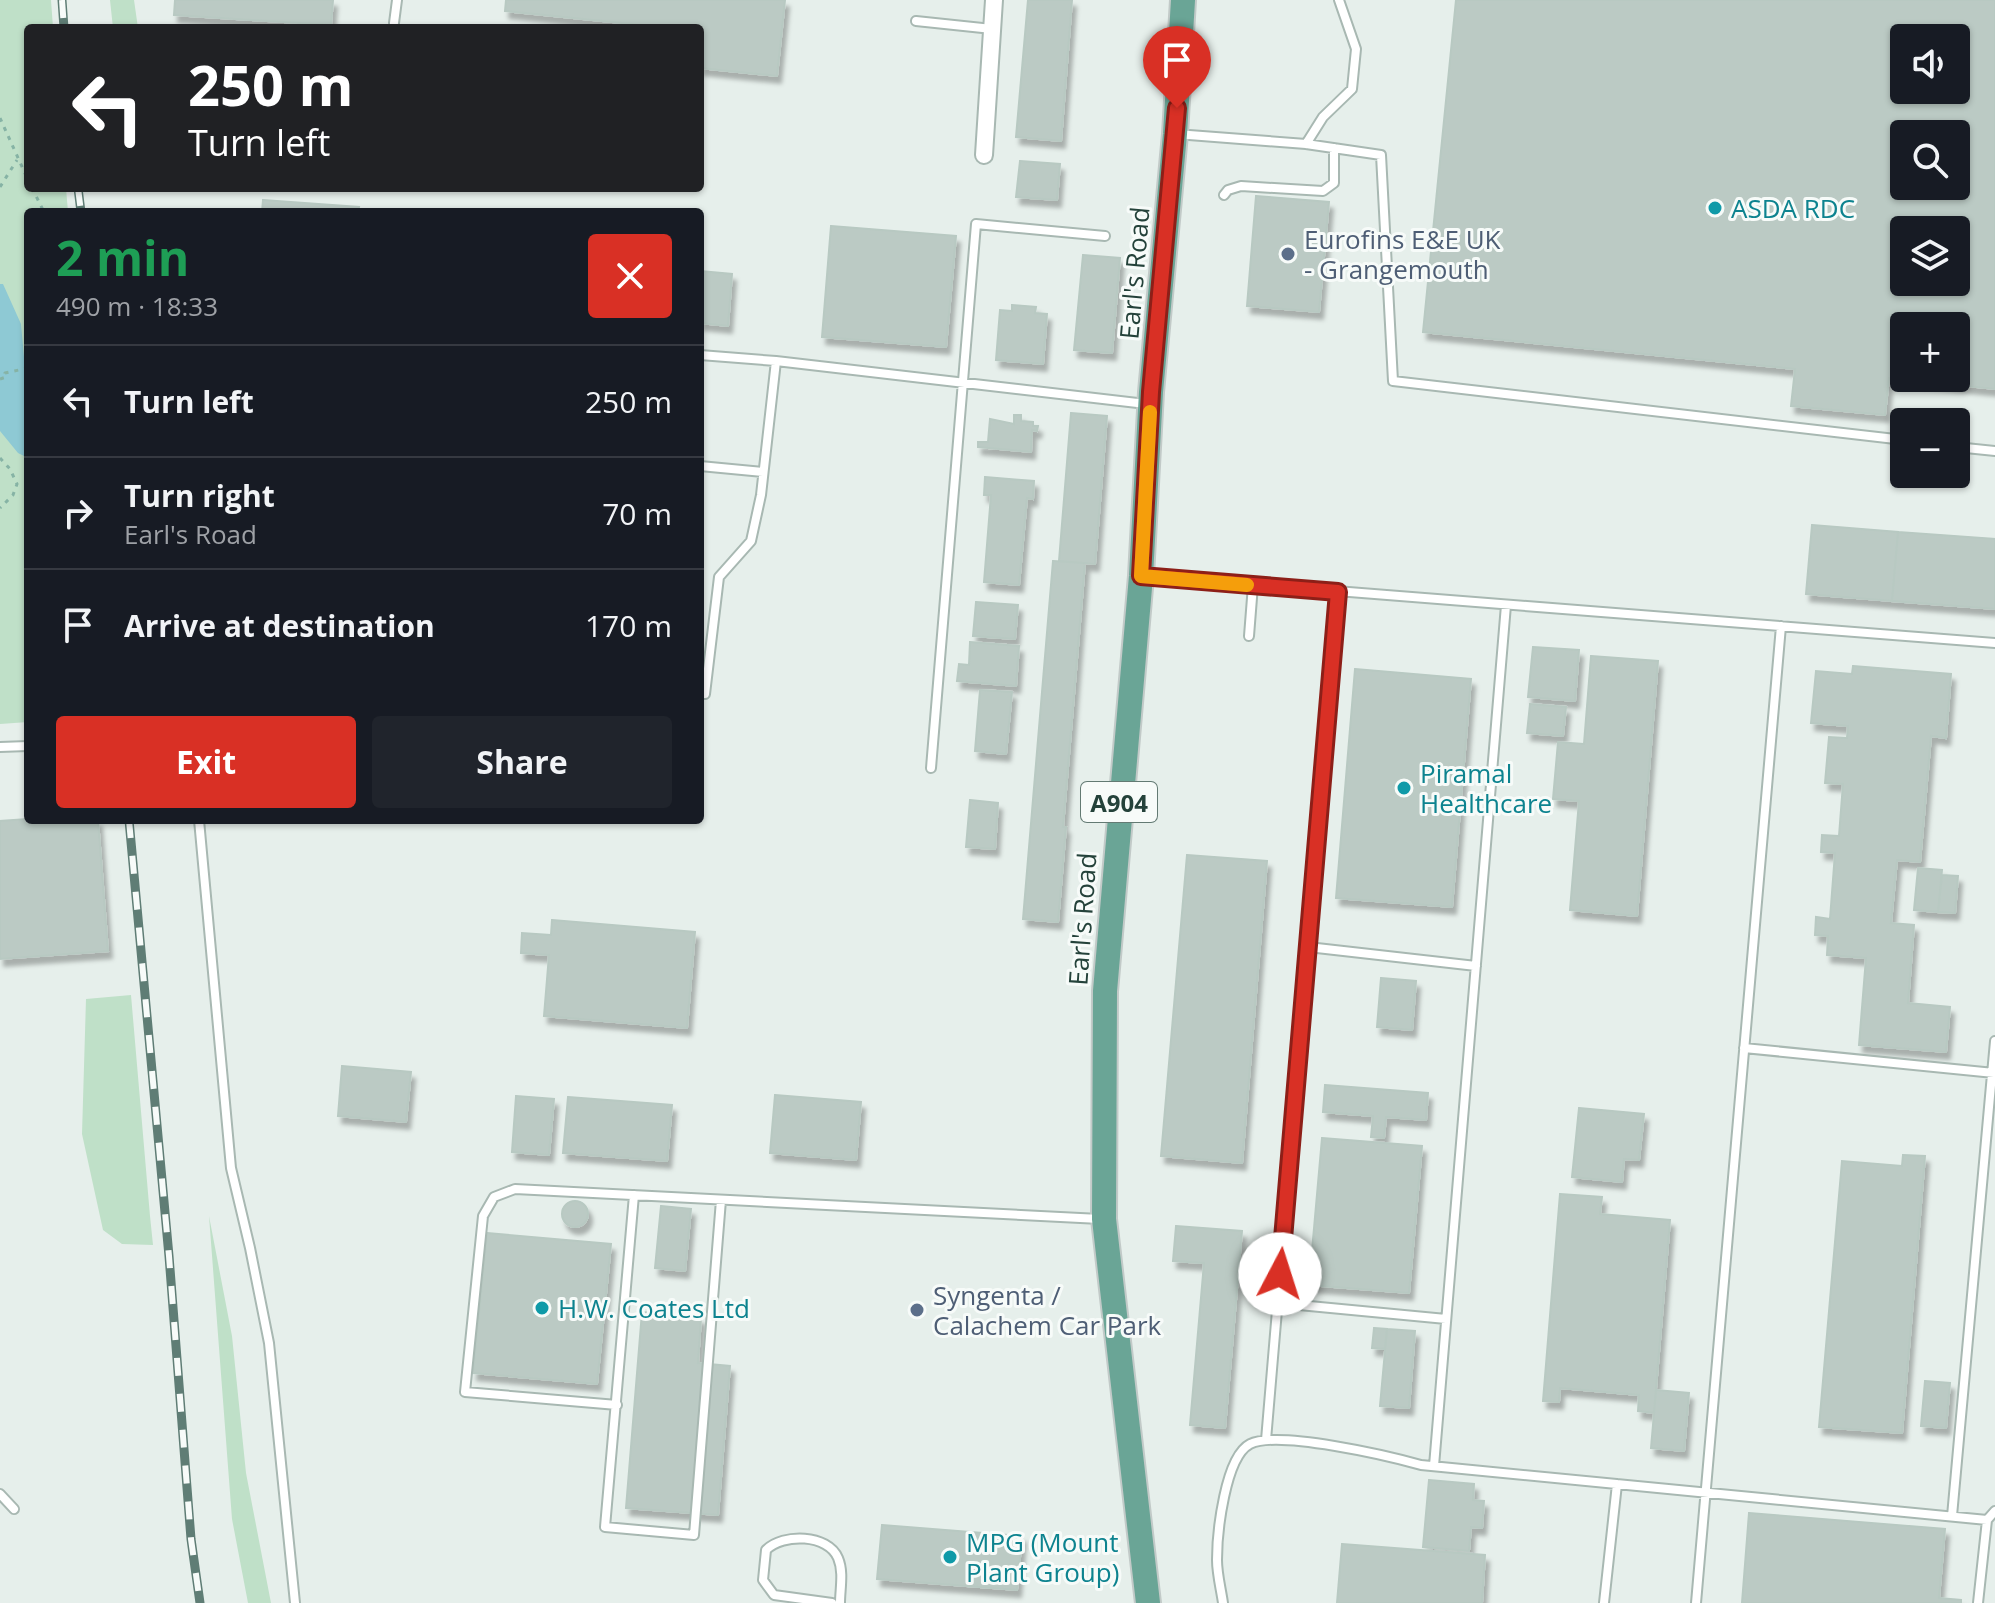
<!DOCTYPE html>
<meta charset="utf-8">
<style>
:root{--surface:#171b24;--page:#20242c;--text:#f1f3f6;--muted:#9ea1a6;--line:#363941;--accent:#d93025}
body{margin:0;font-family:"Open Sans",sans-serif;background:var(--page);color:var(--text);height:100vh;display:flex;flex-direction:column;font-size:30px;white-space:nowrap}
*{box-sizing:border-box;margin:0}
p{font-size:26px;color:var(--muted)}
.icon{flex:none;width:44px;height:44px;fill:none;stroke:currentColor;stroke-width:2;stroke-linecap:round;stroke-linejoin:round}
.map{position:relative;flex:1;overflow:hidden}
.panel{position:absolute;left:24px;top:208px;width:680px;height:616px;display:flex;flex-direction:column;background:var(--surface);border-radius:8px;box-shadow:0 2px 6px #0004}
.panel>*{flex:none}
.guide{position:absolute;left:24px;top:24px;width:680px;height:168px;border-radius:8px;box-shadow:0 2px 6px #0004;background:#202124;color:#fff;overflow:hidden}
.buttons{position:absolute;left:1890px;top:24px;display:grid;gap:16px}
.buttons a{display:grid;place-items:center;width:80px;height:80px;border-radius:8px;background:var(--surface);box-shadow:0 2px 6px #0004;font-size:40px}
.pin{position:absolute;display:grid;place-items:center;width:68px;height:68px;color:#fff;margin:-82px -34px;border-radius:50% 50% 50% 0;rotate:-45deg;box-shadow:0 0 8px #0007}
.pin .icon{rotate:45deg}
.me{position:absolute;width:88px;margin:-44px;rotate:5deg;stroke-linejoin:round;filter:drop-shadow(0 0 6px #0008)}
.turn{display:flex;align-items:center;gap:28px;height:168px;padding:0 32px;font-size:36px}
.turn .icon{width:104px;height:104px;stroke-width:2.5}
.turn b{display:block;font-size:56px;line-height:68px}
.round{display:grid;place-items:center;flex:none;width:84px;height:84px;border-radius:8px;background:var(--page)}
.headline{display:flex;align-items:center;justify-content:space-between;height:136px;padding:0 32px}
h1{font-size:48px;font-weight:700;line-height:60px;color:#1e9e55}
.primary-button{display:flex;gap:16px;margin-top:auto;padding:16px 32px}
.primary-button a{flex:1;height:92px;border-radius:8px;background:var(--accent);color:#fff;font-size:32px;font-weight:700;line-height:92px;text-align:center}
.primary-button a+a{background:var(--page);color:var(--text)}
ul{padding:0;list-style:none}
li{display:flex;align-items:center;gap:24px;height:112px;padding:0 32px;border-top:2px solid var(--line)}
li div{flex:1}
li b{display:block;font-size:30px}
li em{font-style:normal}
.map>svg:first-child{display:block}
</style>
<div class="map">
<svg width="1995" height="1603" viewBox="0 0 1995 1603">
<defs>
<filter id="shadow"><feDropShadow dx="4" dy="7" stdDeviation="2" flood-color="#0004"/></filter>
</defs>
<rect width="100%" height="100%" fill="#e6efeb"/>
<path fill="#bfe0c8" d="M0,0H51L53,28H28V188H66L68,212H28V722L0,724Z
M110,0H134L138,28H113Z
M131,995L150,1216L153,1245L122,1244L103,1230L82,1134L86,999Z
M209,1216L232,1336L246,1473L271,1603H248L232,1519Z"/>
<path fill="#8ec9d4" d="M0,284H3L21,324L24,357L28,361V458L18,453L0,431Z"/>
<path fill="#bbcac4" stroke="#b8c9c2" stroke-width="2" fill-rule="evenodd" filter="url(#shadow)" d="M175,0H333L331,25L174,15Z
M506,0H785L777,76L700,68V28H671L505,11Z
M1028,0H1072L1061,141L1016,137Z
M1456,0H1995V389L1889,378L1885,415L1791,406L1795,369L1423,332ZM1904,38H1956V90H1904ZM1904,134H1956V186H1904ZM1904,230H1956V282H1904ZM1904,326H1956V378H1904Z
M1020,161L1060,164L1057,200L1016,197Z
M1256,196L1329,202L1319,312L1247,306Z
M263,200L359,207L358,212H262Z
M831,226L956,236L946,347L822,337Z
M1083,255L1120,258L1112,353L1074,350Z
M700,271L732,274L728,326L700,323Z
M1012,305L1036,307L1035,313L1047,314L1043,364L996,360L1000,310L1012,311Z
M1071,413L1107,416L1095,564L1059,561Z
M1014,415H1021V421L1033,422V426H1038L1037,431L1032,430L1031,452L978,447V442H988L990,419L1014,424Z
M985,477L1034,481L1033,499L1027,498L1019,585L984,582L991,495H984Z
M1812,525L1898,532L1892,601L1806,594Z
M1898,532L1995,539V609L1892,601Z
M1053,561L1085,563L1063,827H1066L1058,922L1023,919Z
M976,602L1018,605L1015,639L973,636Z
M970,642L1019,646L1016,686L957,681L959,664L969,665Z
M1533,647L1579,650L1575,701L1528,697Z
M1591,656L1658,661L1637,916L1570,910L1579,801L1553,799L1558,742L1584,744Z
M1853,666L1951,674L1946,738L1931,736L1920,862L1897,860L1891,923L1914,925L1908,1003L1950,1007L1946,1052L1859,1045L1866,958L1827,955L1828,936L1815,935L1816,917L1830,919L1835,853L1821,852L1822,835L1839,836L1843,784L1825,783L1829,737L1847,738L1848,726L1811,723L1816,671L1852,674Z
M1355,669L1471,679L1452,907L1336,898Z
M980,690L1012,692L1006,754L975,751Z
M1530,704L1566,707L1563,736L1527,733Z
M970,800L998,803L995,849L966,847Z
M28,819L98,820L108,951L0,959V821Z
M1187,855L1267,861L1242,1163L1161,1156Z
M1918,868L1942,870L1938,912L1914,910Z
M1942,875L1958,876L1955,913L1938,912Z
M552,920L695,932L687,1028L544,1016L549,955L521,953L522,933L551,935Z
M1381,978L1416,981L1412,1030L1377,1027Z
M342,1066L411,1072L406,1122L338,1116Z
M1325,1085L1428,1093L1426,1120L1386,1117L1384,1138L1371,1137L1373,1116L1323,1112Z
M775,1095L861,1102L856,1160L770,1153Z
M516,1096L554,1099L549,1155L512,1152Z
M568,1097L672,1105L667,1161L563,1153Z
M1579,1108L1644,1114L1639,1160L1624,1159L1622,1182L1572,1177Z
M1322,1138L1422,1146L1409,1293L1309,1285Z
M1903,1155L1925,1156L1902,1433L1819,1427L1842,1161L1902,1166Z
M1560,1194L1602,1197L1600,1214L1670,1220L1654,1413L1638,1411L1639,1395L1560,1388L1559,1402L1543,1401Z
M562 1214a13 13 0 1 1 26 0a13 13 0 1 1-26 0Z
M661,1206L691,1209L685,1271L655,1268Z
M1176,1226L1242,1231L1225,1428L1190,1425L1204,1263L1173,1261Z
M487,1233L611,1244L597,1384L473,1373Z
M642,1312L701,1318L698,1363L730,1366L718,1515L626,1508Z
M1374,1328L1387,1329L1385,1349L1372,1348Z
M1387,1329L1415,1331L1409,1408L1380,1406Z
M1925,1381L1950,1383L1946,1428L1921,1426Z
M1656,1390L1689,1393L1684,1451L1651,1448Z
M1429,1480L1474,1484L1473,1500L1484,1501L1482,1528L1471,1527L1469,1551L1423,1547Z
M1749,1513L1945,1529L1939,1598L1961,1600V1603H1742Z
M882,1525L1022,1536L1017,1590L877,1579Z
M1342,1544L1485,1555L1482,1603H1337Z"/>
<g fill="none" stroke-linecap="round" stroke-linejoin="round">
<g stroke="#a8b8b2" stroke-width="12">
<path id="service" d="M916,21L992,29
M394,23L397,0
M1176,134L1306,144L1381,155L1393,381L1904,440
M1306,144L1323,117L1352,89L1356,49L1339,0
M1224,195L1228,190L1241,186L1323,191L1334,183V148
M700,355L776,361L1146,404
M1956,447L1995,451
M700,466L763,472
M1145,576L1995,643
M1249,636L1253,585
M700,694H705L719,577L751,541L761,495L776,361
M0,747L28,746
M931,768L976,224L1105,236
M199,820L231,1168L250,1248L269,1343L295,1603
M1308,947L1476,966
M1744,1048L1994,1073
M634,1195L605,1527L694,1535L721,1200
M1278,1303L1446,1319
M617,1405L465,1392L483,1216L494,1197L515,1189L1100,1219
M1266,1440L1338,592
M1434,1466L1506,605
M0,1494L14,1509
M1952,1516L1995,1041
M832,1603L774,1595L763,1580L766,1550C783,1533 828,1534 838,1558C844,1572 840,1589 840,1603
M1223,1603C1221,1589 1217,1574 1217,1560C1217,1533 1225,1457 1250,1444C1278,1430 1389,1456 1421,1465L1987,1520
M1604,1603L1617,1484
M1696,1603L1781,626
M1978,1603L1987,1520L1995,1511"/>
</g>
<g stroke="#a8b8b2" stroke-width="20">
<path id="minor" d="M984,155L994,0"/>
</g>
<g stroke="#c2cac8" stroke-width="28">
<path id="primary" d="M1148,1603L1104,1219L1105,991L1141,576L1151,392L1175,134L1183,0"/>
</g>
<path stroke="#86b3a5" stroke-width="3" stroke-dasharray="4 6" stroke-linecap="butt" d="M0,118L28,180
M0,187L17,160
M32,188L44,212
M0,379L6,377L5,373L28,368
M0,458L10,469L17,484L13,495L0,508"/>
<use href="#service" stroke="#fff" stroke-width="8"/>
<use href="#minor" stroke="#fff" stroke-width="16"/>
<use href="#primary" stroke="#6aa596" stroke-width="24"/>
<g stroke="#5f7d75" stroke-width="9">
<path id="rail" d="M62,0L64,28
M78,188L81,212
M129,820L169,1256L191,1539L200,1603"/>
</g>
<use href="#rail" stroke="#f7fbf9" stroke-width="6" stroke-dasharray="18" stroke-linecap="butt"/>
</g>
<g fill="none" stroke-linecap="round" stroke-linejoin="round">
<g stroke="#8d1f18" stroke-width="20">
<path id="route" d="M1177,108L1151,392L1141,576L1338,592L1280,1274"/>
</g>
<use href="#route" stroke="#d93025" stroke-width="14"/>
<path stroke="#f59e0b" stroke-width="14" d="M1150,412L1141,576L1247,585"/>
</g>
<g fill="#0f9aa8" stroke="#f7fbf9" stroke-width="3">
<circle cx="1715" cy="208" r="8"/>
<circle cx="1404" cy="788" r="8"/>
<circle cx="542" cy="1308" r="8"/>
<circle cx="950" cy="1557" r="8"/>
</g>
<g fill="#5c6f8a" stroke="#f7fbf9" stroke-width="3">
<circle cx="1288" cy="254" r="8"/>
<circle cx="917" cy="1310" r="8"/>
</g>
<g text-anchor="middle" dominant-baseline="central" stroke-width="6" stroke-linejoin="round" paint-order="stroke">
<rect fill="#f7fbf9" stroke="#637a73" stroke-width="2" x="1081" y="782" width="76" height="40" rx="6"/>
<g font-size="24" font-weight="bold" fill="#24423a">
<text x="1119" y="802">A904</text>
</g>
<g font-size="26" fill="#0d838f" stroke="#f7fbf9" text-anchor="start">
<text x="1731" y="208">ASDA RDC</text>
<text x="1420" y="773">Piramal<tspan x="1420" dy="30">Healthcare</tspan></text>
<text x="558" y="1308">H.W. Coates Ltd</text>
<text x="966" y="1542">MPG (Mount<tspan x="966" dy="30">Plant Group)</tspan></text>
</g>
<g font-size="26" fill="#4e5e75" stroke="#f7fbf9" text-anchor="start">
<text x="1304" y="239">Eurofins E&amp;E UK<tspan x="1304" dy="30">- Grangemouth</tspan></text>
<text x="933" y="1295">Syngenta /<tspan x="933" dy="30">Calachem Car Park</tspan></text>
</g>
<g font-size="26" fill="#24423a" stroke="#f7fbf9">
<text transform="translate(1134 273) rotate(-85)">Earl's Road</text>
<text transform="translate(1082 919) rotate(-86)">Earl's Road</text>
</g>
</g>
</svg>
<div class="buttons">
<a><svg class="icon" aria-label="sound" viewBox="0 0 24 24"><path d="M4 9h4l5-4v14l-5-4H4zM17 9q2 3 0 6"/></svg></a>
<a><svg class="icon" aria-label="search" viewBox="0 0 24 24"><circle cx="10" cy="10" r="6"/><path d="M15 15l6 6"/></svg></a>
<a><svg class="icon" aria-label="layers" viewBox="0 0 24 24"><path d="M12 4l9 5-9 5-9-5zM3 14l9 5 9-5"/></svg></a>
<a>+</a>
<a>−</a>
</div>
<div class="pin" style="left:1177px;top:108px;background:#d93025"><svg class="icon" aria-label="arrive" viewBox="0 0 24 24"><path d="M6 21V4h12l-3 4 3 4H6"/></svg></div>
<svg class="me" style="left:1280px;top:1274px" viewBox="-20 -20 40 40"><circle r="19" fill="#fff"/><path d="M0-13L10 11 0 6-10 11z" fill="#d93025"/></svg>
<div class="guide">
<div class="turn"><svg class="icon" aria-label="left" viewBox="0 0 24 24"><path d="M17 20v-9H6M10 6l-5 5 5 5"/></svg><div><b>250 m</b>Turn left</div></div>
</div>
<section class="panel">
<div class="headline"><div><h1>2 min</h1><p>490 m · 18:33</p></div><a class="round" style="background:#d93025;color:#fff"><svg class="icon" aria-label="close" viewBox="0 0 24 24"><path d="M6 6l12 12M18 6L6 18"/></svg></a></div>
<ul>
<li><svg class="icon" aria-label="left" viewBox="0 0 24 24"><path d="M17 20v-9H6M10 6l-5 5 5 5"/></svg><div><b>Turn left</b></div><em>250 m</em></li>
<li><svg class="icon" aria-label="right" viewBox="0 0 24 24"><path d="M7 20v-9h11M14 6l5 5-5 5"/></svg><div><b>Turn right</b><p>Earl's Road</p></div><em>70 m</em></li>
<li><svg class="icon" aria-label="arrive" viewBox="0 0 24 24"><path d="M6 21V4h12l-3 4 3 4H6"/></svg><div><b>Arrive at destination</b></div><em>170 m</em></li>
</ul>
<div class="primary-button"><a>Exit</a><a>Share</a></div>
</section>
</div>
